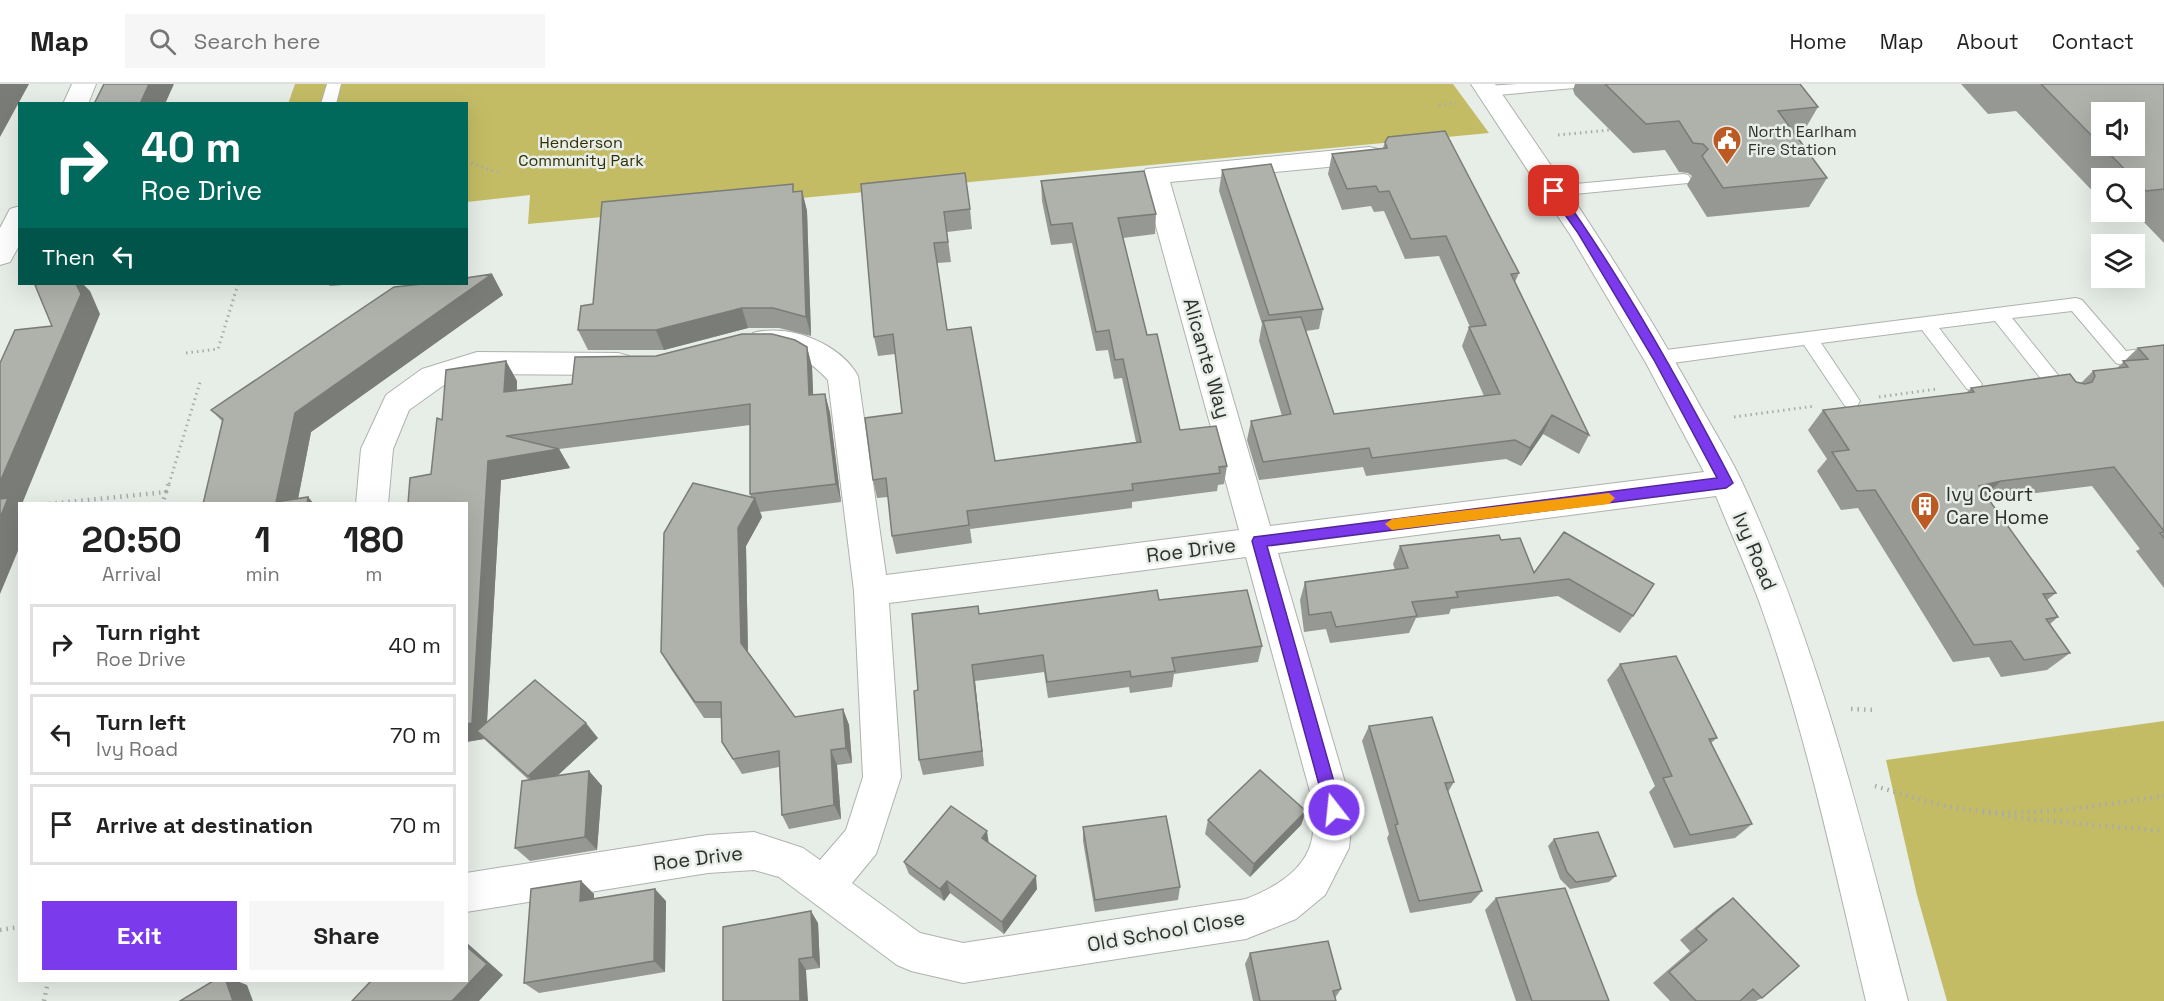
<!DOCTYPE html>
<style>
:root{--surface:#fff;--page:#f6f6f6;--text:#222;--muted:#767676;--line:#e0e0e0;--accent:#7c3aed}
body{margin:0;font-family:"Space Grotesk",sans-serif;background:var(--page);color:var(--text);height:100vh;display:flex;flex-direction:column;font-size:22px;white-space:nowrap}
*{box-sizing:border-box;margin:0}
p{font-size:20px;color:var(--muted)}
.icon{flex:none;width:33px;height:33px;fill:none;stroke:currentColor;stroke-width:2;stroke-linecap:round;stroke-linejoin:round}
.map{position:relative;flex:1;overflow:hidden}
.details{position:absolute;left:18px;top:418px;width:450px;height:480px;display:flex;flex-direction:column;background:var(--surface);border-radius:0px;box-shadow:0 6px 24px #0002}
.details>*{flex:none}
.guide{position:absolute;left:18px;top:18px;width:450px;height:183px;border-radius:0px;box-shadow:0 6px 24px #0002;background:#00695c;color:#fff;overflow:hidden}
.buttons{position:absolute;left:2091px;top:18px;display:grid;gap:12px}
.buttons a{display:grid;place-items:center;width:54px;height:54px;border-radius:0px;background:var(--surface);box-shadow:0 6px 24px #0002;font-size:30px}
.pin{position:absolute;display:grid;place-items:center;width:51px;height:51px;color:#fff;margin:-26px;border-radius:12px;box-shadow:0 3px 9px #0006}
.me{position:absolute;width:66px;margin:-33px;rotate:344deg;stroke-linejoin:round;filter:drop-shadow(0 0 4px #0008)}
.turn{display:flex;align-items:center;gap:21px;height:126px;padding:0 24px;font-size:27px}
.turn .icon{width:78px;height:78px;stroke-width:2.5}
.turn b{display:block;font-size:42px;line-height:51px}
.then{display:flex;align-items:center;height:57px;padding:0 24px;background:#0003;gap:12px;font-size:22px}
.eta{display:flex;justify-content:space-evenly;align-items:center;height:102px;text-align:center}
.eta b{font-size:36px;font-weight:600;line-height:42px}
.action{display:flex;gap:12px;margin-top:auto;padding:12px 24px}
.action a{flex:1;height:69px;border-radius:0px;background:var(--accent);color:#fff;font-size:24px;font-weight:600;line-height:69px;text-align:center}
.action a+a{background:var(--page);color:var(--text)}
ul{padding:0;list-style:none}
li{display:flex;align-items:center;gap:18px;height:81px;margin:0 12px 9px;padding:0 12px;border:3px solid var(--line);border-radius:0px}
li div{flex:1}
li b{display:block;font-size:22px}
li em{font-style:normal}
header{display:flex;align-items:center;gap:36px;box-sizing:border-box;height:84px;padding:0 30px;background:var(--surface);border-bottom:2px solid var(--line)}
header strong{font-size:28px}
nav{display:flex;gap:33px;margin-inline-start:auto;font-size:21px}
.search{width:420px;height:54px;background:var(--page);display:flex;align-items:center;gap:15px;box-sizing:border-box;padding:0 21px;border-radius:0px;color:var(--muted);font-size:22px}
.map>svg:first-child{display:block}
</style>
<header>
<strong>Map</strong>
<div class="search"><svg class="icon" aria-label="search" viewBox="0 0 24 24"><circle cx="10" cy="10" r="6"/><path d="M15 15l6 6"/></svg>Search here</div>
<nav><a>Home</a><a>Map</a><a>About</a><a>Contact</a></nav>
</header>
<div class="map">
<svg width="2164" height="917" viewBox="0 0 2164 917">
<rect width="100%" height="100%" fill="#e7ede7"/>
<path fill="#c4bc65" d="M295,0H1453L1489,49L528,140L530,111L467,118L466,20H288Z
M2164,637V917H1947L1917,811L1886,676Z"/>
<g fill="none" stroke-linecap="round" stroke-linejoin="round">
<g stroke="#aeb2ad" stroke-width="2">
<path id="service" d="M327,0H341L336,20H321Z
M1518,0H1581L1574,4L1487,12L1480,7L1487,2Z
M1683,90L1688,91L1691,95L1688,99L1554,112L1548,111L1546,107L1548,103L1554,102Z
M2076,214L2082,216L2126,267L2164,262V274L2122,281L2116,279L2072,227L2012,234L2070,306L2073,311L2070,316L2064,318L2058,316L1995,237L1939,244L1982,300L1979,305L1973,307L1967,305L1922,246L1821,259L1860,317L1857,322L1851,324L1845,322L1804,261L1658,281L1652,279L1649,274L1652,269L1658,267Z"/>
</g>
<g stroke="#aeb2ad" stroke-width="2">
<path id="minor" d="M72,0H96L88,20H63Z
M1471,0H1495C1565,101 1633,202 1693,309C1709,339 1728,368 1742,398C1819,564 1862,741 1908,917H1866C1834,783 1806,647 1759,517C1746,482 1730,447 1716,412L1278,469L1353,726L1349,764L1325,811L1296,835L1246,855L963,899L911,887L897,881L779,793L754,786L708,789L466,828V789L708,751L754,748L803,764L820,776L846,746L863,693L854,507L828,296C800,265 787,275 753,265L748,257L753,249C788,239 840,259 858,292L886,491L1239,446L1142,91L1146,85L1369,63L1378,65L1382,71L1378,77L1369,79L1170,98L1270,442L1704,388L1646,279L1571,152ZM1246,473L1315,726C1314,736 1314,749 1311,759C1303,788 1272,805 1246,815L963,859L920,849L852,799L876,770L901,693L889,519Z
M20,122V160L10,178L0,181V144L10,125Z
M477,268L618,269L629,272L633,280L629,288L618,291L477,290L444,301L409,326L393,365L388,420H356L361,365L386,311L422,285Z"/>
</g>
<path stroke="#a8ada8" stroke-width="3" stroke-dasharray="1.5 4" stroke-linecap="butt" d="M1439,21L1456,19
M1558,51L1610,46
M466,77L502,90
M186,269L218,265L238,200
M1879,313L1937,305
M1734,333L1815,322
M169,400L201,295"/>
<path stroke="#a8ada8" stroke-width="4.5" stroke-dasharray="1.5 5" stroke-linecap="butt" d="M166,408L169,398
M49,420L166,408L162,420
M1851,625L1874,626
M1875,702C1898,709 1922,716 1946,722C2018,737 2092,722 2164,712
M1983,728L2027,735L2164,747
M0,846L20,843
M44,917L48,897"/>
<use href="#service" fill="#fff" fill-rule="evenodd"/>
<use href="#minor" fill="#fff" fill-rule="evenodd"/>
</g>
<path fill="#969893" d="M1575,0H1800L1818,23L1801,52L1797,53L1827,94L1809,123L1707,133L1687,101L1692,92L1688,89L1679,88L1665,66L1633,69L1575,11L1573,6Z
M1961,0H2164V159L2140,134L2120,136L2111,128H2134V94H2102V117L2016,27L1988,30Z
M1385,58L1519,189L1515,198L1589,351L1579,370L1543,350L1521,382L1506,375L1366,392L1363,383L1259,396L1247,356L1251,337L1282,332L1259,257L1262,240L1219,107L1222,86L1323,225L1319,245L1306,247L1334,330L1484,312L1462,262L1469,243H1470L1439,172L1405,175L1384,127L1374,128L1371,122L1342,126L1328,90L1332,70L1383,64Z
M1041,97L1156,130L1155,150L1123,154L1147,251L1180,346L1227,382L1224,400L1218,401L1217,407L1132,418V424L970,445L972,459L896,470L892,452L888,413L877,414L873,396L902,329L895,270L878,272L874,253L861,100L970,125L972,145L947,148L951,178L937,179L947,246L995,377L1136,358L1122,294L1114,295L1108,266L1096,267L1072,159L1051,161L1042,117Z
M802,107L807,127L811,252L779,244H748L664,266H588L578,246L593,220L795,108Z
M492,190L503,211L311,348L298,415L308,413L314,420H203L223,338L211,326Z
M328,200H356L330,202Z
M2164,261V504L2136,467L2140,465L2092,402L1988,415L2056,509L2047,516L2058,533L2050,540L2070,569L2047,586L2001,593L1989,573L1953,578L1858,424L1841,426L1817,387L1827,375L1808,346L1823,326L1966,309L1971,304L2081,299L2093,287L2116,285L2138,264Z
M807,263L812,283L813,311L825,310L830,329L841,418L760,428L762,433L746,462L748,570L795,633L843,625L849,641L852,679L837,681L841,735L789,745L782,731L779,683L742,690L722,658L721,634H704L671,585L661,568L751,413L750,410V341L559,365L570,384L501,396L487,638L598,654L557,692L589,687L602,702L597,766L530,777L515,764L529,696L484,655L466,658V420L431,390L442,336L506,277L517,297V307L572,300L656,272Z
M1564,448L1633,532L1620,549L1558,512L1451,525L1449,530L1416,534L1409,549L1330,559L1326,545L1304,548L1300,516L1305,498L1395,486L1393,480L1400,462L1501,456L1534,489Z
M1159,516L1262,562L1258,578L1174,590L1172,603L1130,609L1129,603L1048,614L1044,588L975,597L984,682L923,691L919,676L918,606L979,530Z
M1620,580L1717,654L1711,659L1752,740L1735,754L1674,764L1649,708L1655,702L1607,596Z
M1369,642L1454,698L1448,708L1482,807L1471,819L1410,829L1387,754L1389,750L1362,657Z
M1306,727L1301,741L1250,793L1205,750L1208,736Z
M1083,743L1180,803L1178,816L1095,828L1083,757Z
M1554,755L1616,792L1609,798L1570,805L1560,795L1548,762Z
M989,759L1037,805L1004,850L950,809L944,817L909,790L904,778Z
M581,797L594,810V815L666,817L665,888L539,909L524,899Z
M1496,814L1609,917H1516L1485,826Z
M1733,814L1762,914L1756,917H1670L1653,899L1690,867L1680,856L1716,826Z
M818,839L820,884L806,886L723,917Z
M1250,869L1341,905L1335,914L1336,917H1253L1245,880Z"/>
<path fill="#7a7c78" d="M0,0H29L0,53Z
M149,0H174L165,20H140Z
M802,107L807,127L811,252L806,233Z
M492,190L503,211L311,348L297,420L276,418L295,329Z
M76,200H83L90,207L100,230L22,420H20V462L0,510V398Z
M742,224L748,244L664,266L656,246Z
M807,263L812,283L814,331L809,311Z
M506,277L517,297L516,328L504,308Z
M825,310L830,329L841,418L836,400Z
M1552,331L1543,350L1521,382L1530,364Z
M559,365L570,384L501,396L486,654L477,647L484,655L466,658V640L488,377Z
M2001,397L1981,416L1979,402Z
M308,413L314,420H307Z
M755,414L762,433L746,462L748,576L741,559L738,444Z
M972,581L975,597L984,682L982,667Z
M843,625L849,641L852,679L846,664Z
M586,639L598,654L541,707L528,692Z
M831,666L837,681L841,735L834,721Z
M589,687L602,702L597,766L585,753Z
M1306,727L1301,741L1250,793L1254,780Z
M987,747L989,760L982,754Z
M1036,792L1037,805L1004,850L1002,838Z
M581,797L594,810L593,829L580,817Z
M947,797L950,809L944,817L940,805Z
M655,805L666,817L665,888L654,877Z
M811,827L818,839L820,884L813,873Z
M466,858L503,891L479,917H452L466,862Z
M799,875L806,886L808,917H800Z
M226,897H237L247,901L253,917H233Z"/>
<path fill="#afb1ab" stroke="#7a7c78" stroke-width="1.5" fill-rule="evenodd" d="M104,0H149L140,20H94Z
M1605,0H1800L1818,23L1778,27L1827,94L1723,104L1702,72L1708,65L1703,60L1693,59L1679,37L1646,40Z
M2041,0H2164V105L2146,107ZM2102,28H2134V62H2102Z
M1445,47L1519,189L1511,190L1589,351L1552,331L1530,364L1515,356L1372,374L1369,364L1263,378L1251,337L1291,330L1263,237L1301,233L1334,330L1500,310L1469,243L1486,241L1446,152L1411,155L1389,107L1379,108L1376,102L1347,105L1332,70L1387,64L1385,58L1388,53Z
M1271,80L1323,225L1269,231L1222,86Z
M1144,87L1156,130L1118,134L1147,251L1157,250L1180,346L1216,342L1227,382L1219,383L1220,389L1132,400L1133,406L967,427L969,441L892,452L886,394L873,396L865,334L902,329L893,250L874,253L861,100L965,89L970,125L944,128L948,158L934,159L947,246L971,243L995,377L1141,358L1123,275L1115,276L1109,246L1096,248L1072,139L1051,141L1041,97Z
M793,100V108L802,107L806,233L773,224H742L656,246H578L581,222L593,220L602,118Z
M492,190L295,329L276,418L308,413L307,420H231L232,419L203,420L223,335L211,326L394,203L422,200H466V194Z
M39,200H76L81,210L0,398V279L15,246L52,242L35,201Z
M742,250H772L795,256L807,263L809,311L825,310L836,400L750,410V320L506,352L559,365L488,377L472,639L466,640V420H408L410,394L431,390L437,334L442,336L446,286L506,277L504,308L572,300L575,273L656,272Z
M2164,261V447L2114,383L2001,397L1979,402L2056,509L2043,510L2058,533L2046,535L2070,569L2024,576L2011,557L1974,561L1875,406L1857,407L1832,368L1849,366L1823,326L1974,308L1971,304L2070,290L2076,298L2085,300L2092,298L2095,292L2093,287L2128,283L2123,277L2148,275L2138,264Z
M693,399L755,414L738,444L741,559L795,633L843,625L846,664L831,666L834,721L782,731L779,667L733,675L722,658L721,618H695L661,568L664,449Z
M8,414L0,434V415Z
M1564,448L1654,500L1633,532L1569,495L1456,508L1458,513L1412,518L1417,532L1336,543L1331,528L1309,531L1305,498L1408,484L1400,462L1499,451L1501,456L1520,454L1534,489Z
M2164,448V454L2160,449Z
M1157,506L1159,516L1247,506L1262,562L1172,574L1175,587L1131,593L1130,587L1047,598L1043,571L972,581L982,667L919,676L914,607L918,606L912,530L978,522L979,530Z
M1676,572L1717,654L1709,655L1752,740L1690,751L1663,694L1672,692L1620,580Z
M535,596L586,639L528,692L477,647Z
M1432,633L1454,698L1445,699L1482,807L1419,817L1395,741L1398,740L1369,642Z
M1260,686L1306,727L1254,780L1208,736Z
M589,687L585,753L515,764L522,697Z
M951,722L987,747L982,754L1036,792L1002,838L947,797L940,805L904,778Z
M1166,732L1180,803L1095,816L1083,743Z
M1598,748L1616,792L1576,798L1567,788L1554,755Z
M581,797L580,817L655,805L654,877L524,899L531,805Z
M1565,804L1609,917H1532L1496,814Z
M1733,814L1799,882L1762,914L1753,905L1740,917H1696L1669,888L1707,856L1696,845Z
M811,827L813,873L799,875L800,917H723V843Z
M1328,857L1341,905L1333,907L1336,917H1260L1250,869Z
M466,862L487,880L452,917H352L371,897H466Z
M213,897H226L233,917H180Z"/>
<path fill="#7c3aed" stroke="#51269a" stroke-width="1.5" d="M1554,103L1558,105C1624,197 1680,298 1733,399L1726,404L1267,462L1342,726L1339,731L1334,734L1328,731L1326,726L1252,457L1254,453L1717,394L1654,276L1578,149L1548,107Z"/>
<path fill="#f59e0b" d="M1609,409L1615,414L1609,420L1392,446L1385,440L1392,435Z"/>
<defs>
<g id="civic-pin" transform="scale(1.5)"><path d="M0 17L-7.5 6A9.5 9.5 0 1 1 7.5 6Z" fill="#bd5a23" stroke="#e7ede7"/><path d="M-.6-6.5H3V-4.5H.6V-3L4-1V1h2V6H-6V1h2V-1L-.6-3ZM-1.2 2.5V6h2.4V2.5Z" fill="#fff"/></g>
<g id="building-pin" transform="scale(1.5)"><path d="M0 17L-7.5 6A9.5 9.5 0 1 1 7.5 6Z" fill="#bd5a23" stroke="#e7ede7"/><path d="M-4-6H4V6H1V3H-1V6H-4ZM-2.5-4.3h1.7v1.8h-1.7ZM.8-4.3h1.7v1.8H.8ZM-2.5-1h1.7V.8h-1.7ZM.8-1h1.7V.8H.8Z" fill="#fff"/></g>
</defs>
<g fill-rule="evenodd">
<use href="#civic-pin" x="1727" y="56"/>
<use href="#building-pin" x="1925" y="422"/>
</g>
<g text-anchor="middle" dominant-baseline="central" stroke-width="5" stroke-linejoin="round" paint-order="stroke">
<g font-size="16" fill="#2f312f" stroke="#e7ede7" text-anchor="start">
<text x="1748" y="47">North Earlham<tspan x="1748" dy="18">Fire Station</tspan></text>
</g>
<g font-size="16" fill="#332f03" stroke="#e7ede7">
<text x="581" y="58">Henderson<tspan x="581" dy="18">Community Park</tspan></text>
</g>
<g font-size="20" fill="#2f312f" stroke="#e7ede7">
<text transform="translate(1207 274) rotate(74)">Alicante Way</text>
<text transform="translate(1191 466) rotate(-7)">Roe Drive</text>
<text transform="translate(1755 467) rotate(67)">Ivy Road</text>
<text transform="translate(698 774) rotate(-7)">Roe Drive</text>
<text transform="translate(1166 847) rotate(-10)">Old School Close</text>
</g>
<g font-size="20" fill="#2f312f" stroke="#e7ede7" text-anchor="start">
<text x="1946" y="410">Ivy Court<tspan x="1946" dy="23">Care Home</tspan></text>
</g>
</g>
</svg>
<div class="buttons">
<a><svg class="icon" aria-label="sound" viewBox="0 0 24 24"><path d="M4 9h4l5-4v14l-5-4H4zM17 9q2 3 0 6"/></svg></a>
<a><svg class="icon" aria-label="search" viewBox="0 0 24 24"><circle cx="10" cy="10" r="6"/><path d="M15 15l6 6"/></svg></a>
<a><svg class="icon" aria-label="layers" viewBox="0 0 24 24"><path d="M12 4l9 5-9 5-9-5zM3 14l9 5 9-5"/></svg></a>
</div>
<div class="pin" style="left:1554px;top:107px;background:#d93025"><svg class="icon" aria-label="arrive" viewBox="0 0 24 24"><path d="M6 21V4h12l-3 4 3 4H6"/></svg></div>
<svg class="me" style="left:1334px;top:726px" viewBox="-20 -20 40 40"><circle r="17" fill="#7c3aed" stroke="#fff" stroke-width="3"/><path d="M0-11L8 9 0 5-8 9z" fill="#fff"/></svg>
<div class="guide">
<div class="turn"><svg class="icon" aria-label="right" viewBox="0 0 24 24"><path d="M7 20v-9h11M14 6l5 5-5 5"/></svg><div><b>40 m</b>Roe Drive</div></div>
<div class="then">Then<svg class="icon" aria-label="left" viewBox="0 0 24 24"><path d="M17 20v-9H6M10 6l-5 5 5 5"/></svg></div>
</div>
<section class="details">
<div class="eta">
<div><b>20:50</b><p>Arrival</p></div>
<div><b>1</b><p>min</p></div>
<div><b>180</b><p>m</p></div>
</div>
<ul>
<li><svg class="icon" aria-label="right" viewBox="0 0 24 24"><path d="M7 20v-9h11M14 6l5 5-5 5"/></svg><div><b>Turn right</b><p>Roe Drive</p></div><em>40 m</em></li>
<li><svg class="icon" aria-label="left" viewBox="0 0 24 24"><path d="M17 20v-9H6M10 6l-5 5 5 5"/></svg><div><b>Turn left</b><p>Ivy Road</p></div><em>70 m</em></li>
<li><svg class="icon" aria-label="arrive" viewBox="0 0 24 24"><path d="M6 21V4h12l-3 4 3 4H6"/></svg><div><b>Arrive at destination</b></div><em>70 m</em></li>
</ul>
<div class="action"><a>Exit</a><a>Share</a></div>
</section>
</div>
